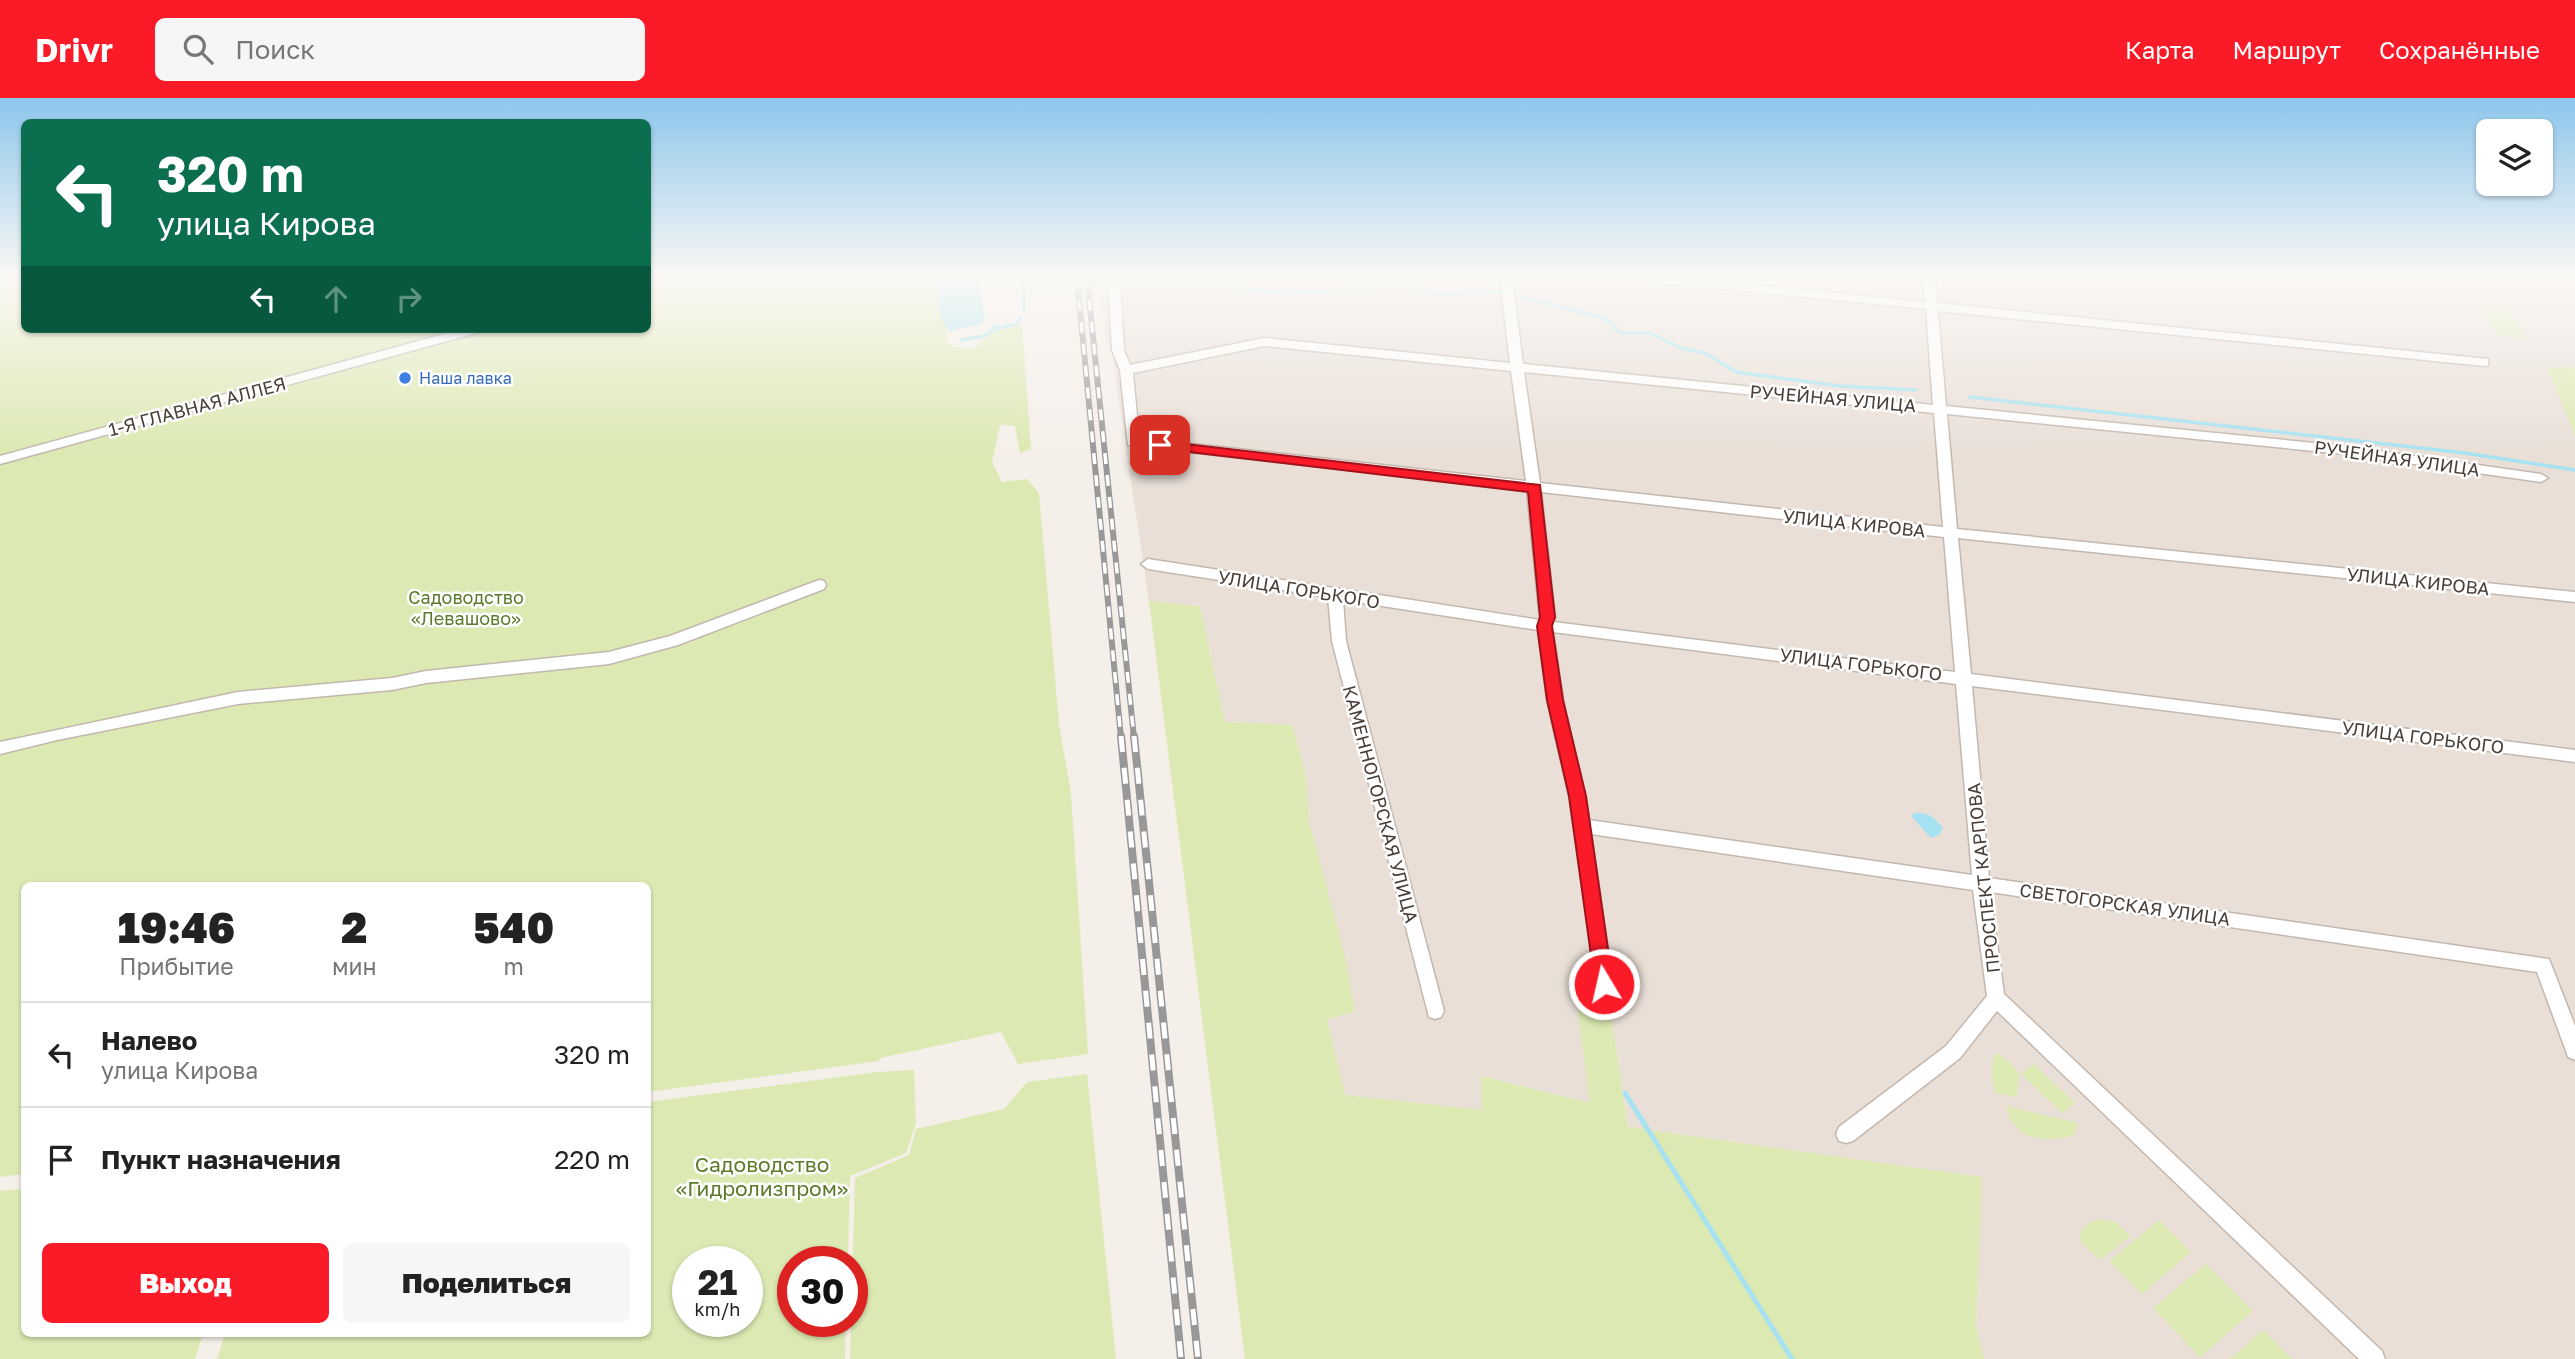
<!DOCTYPE html>
<html lang="ru">
<meta charset="utf-8">
<style>
:root{--surface:#fff;--page:#f6f6f6;--text:#222;--muted:#767676;--line:#e0e0e0;--accent:#fb1a28}
body{margin:0;font-family:"Golos Text",sans-serif;background:var(--page);color:var(--text);height:100vh;display:flex;flex-direction:column;font-size:26px;white-space:nowrap}
*{box-sizing:border-box;margin:0}
p{font-size:23px;color:var(--muted)}
.icon{flex:none;width:38px;height:38px;fill:none;stroke:currentColor;stroke-width:2;stroke-linecap:round;stroke-linejoin:round}
.map{position:relative;flex:1;overflow:hidden}
.side{position:absolute;left:21px;top:784px;width:630px;height:455px;display:flex;flex-direction:column;background:var(--surface);border-radius:10px;box-shadow:0 2px 5px #0004}
.side>*{flex:none}
.guide{position:absolute;left:21px;top:21px;width:630px;height:214px;border-radius:10px;box-shadow:0 2px 5px #0004;background:#0b6e4f;color:#fff;overflow:hidden}
.fabs{position:absolute;left:2476px;top:21px;display:grid;gap:14px}
.fabs a{display:grid;place-items:center;width:77px;height:77px;border-radius:10px;background:var(--surface);box-shadow:0 2px 5px #0004;font-size:35px}
.speed{position:absolute;left:672px;top:1148px;display:flex;gap:14px;font-size:35px;font-weight:700;text-align:center}
.speed>*{display:grid;place-content:center;width:91px;height:91px;border-radius:50%;background:var(--surface);box-shadow:0 2px 5px #0004;line-height:1}
.speed small{font-size:18px;font-weight:400}
.speed .limit{border:10px solid #d22;background:#fff;color:#111}
.pin{position:absolute;display:grid;place-items:center;width:60px;height:60px;color:#fff;margin:-30px;border-radius:14px;box-shadow:0 4px 10px #0006}
.me{position:absolute;width:77px;margin:-38px;rotate:351deg;stroke-linejoin:round;filter:drop-shadow(0 0 5px #0008)}
.turn{display:flex;align-items:center;gap:24px;height:147px;padding:0 21px;font-size:32px}
.turn .icon{width:91px;height:91px;stroke-width:2.5}
.turn b{display:block;font-size:49px;line-height:60px}
.lanes{display:flex;align-items:center;height:66px;padding:0 21px;background:#0003;justify-content:center;gap:35px;direction:ltr}
.lanes .off{opacity:.35}
.eta{display:flex;justify-content:space-evenly;align-items:center;height:119px;text-align:center}
.eta b{font-size:42px;font-weight:800;line-height:49px}
.primary-button{display:flex;gap:14px;margin-top:auto;padding:14px 21px}
.primary-button a{flex:1;height:80px;border-radius:10px;background:var(--accent);color:#fff;font-size:28px;font-weight:800;line-height:80px;text-align:center}
.primary-button a+a{background:var(--page);color:var(--text)}
ul{padding:0;list-style:none}
li{display:flex;align-items:center;gap:21px;height:105px;padding:0 21px;border-top:2px solid var(--line)}
li div{flex:1}
li b{display:block;font-size:26px}
li em{font-style:normal}
header{display:flex;align-items:center;gap:42px;box-sizing:border-box;height:98px;padding:0 35px;background:var(--accent);color:#fff}
header strong{font-size:33px}
nav{display:flex;gap:38px;margin-inline-start:auto;font-size:24px}
.search{width:490px;height:63px;background:var(--page);display:flex;align-items:center;gap:18px;box-sizing:border-box;padding:0 24px;border-radius:10px;color:var(--muted);font-size:26px}
.map>svg:first-child{display:block}
</style>
<header>
<strong>Drivr</strong>
<div class="search"><svg class="icon" aria-label="search" viewBox="0 0 24 24"><circle cx="10" cy="10" r="6"/><path d="M15 15l6 6"/></svg>Поиск</div>
<nav><a>Карта</a><a>Маршрут</a><a>Сохранённые</a></nav>
</header>
<div class="map">
<svg width="2575" height="1261" viewBox="0 0 2575 1261">
<rect width="100%" height="100%" fill="#f5efe9"/>
<path fill="#e9dfd7" d="M1098,180H2575V269L2548,270L2575,338V1261H1984L1976,1228L1981,1079L1628,1029L1608,898L1576,890L1590,1005L1482,978V1012L1345,997L1327,922L1355,913L1309,723L1306,678L1292,627L1225,624L1200,508L1149,503L1111,250L1106,245Z"/>
<path fill="#dce9b2" fill-rule="evenodd" d="M0,180H24V231H648V180H950L946,242L952,249L975,251L993,229L1022,227L1031,351L1020,355L1015,328L1000,327L992,364L1002,384L1027,381L1039,395L1059,626L1071,695L1088,956L1018,966L1001,934L880,960L879,963L648,994V788H24V1076L0,1079Z
M2483,210L2511,214L2526,241L2497,237Z
M2547,269H2575V338Z
M1149,503L1200,508L1225,624L1292,627L1306,678L1309,723L1344,854L1355,913L1327,922L1345,997L1482,1012L1481,978L1590,1005L1575,890L1608,898L1628,1029L1982,1079L1976,1228L1984,1261H1245Z
M1997,955L2011,965L2020,977L2016,999L1996,995C1992,981 1988,967 1997,955Z
M2034,966L2075,1005L2062,1015L2021,976Z
M914,972L916,1025L906,1055L850,1078L848,1164H793V1223H846L845,1261H217L225,1236H648V1004L878,974ZM688,1164H747V1223H688Z
M1087,976L1116,1261H850L855,1080L909,1057L916,1031L1004,1011L1027,984Z
M2006,1008L2078,1025L2074,1037C2045,1046 2013,1042 2006,1008Z
M24,1091V1236H203L195,1261H0V1093Z
M2099,1121L2115,1124L2131,1138L2100,1162L2081,1144L2080,1134L2089,1125Z
M2159,1122L2191,1154L2142,1196L2109,1163Z
M2206,1166L2253,1213L2200,1259L2153,1210Z
M2263,1232L2292,1261H2230Z"/>
<path fill="#a6e2f1" d="M938,180H977L985,220L981,226L950,233C937,221 938,197 938,180Z
M1915,715C1929,714 1934,719 1943,730L1939,737L1931,740L1911,718Z"/>
<g fill="none" stroke-linecap="round" stroke-linejoin="round">
<path stroke="#a6e2f1" stroke-width="3.5" d="M1015,180L1029,181
M1038,180L1046,184
M1101,180L1107,181
M1023,181L1024,212
M1130,182L1191,185L1283,196L1399,188L1438,197L1499,194
M1522,199L1605,220L1620,235H1651L1680,250L1705,255L1736,274L1840,288L1916,292
M992,228L999,230L1017,226L1021,220
M961,242L983,238L999,230
M1970,299L2465,355L2575,372"/>
<path stroke="#a6e2f1" stroke-width="5" d="M1625,995L1792,1261"/>
<g stroke="#c3b7ae" stroke-width="3">
<path id="minor" d="M648,180H660L648,186Z
M1108,180H1120L1124,252L1130,267L1264,240L1510,265L1500,180H1512L1523,266L1933,307L1926,211L1649,184L1643,180H1687L1925,204L1923,180H1935L1937,205L2488,261V267L2484,268L1938,213L1946,308L2344,348L2541,376L2548,380L2541,384L2344,356L1947,316L1957,431L2575,494V504L1958,440L1971,576L2575,652V664L1972,588L1989,780L2549,861L2575,928V962L2568,959L2566,953L2537,874L1990,794L2004,896L2382,1253L2385,1261H2359L1997,913L1960,960L1853,1043L1846,1045L1839,1043L1836,1036L1839,1029L1946,948L1987,898L1973,792L1591,736L1613,886L1610,892L1604,894L1598,892L1569,698L1547,602L1538,532L1343,502L1346,543L1444,913L1441,919L1435,921L1429,919L1332,543L1328,499L1148,471L1141,466L1148,461L1540,522L1527,392L1128,347L1120,272L1112,252ZM1264,248L1511,273L1526,383L1139,340L1133,275ZM1524,274L1934,315L1943,429L1540,385ZM1541,394L1944,439L1955,574L1554,524L1555,519ZM1553,534L1956,586L1972,777L1589,722L1563,602Z
M462,231H482L480,234L0,366V358Z
M819,482L824,483L826,487L824,491L678,547L609,566L426,585L392,592L238,606L57,642L0,656V644L238,594L392,580L426,573L609,554L670,538Z"/>
</g>
<use href="#minor" fill="#fff" fill-rule="evenodd"/>
<g stroke="#989898" stroke-width="6">
<path id="rail-far1" d="M1077,180L1121,640
M1087,180L1134,640"/>
</g>
<g stroke="#989898" stroke-width="8">
<path id="rail" d="M1121,638L1181,1261
M1134,638L1198,1261"/>
</g>
<use href="#rail-far1" stroke="#fff" stroke-width="3.5" stroke-dasharray="11" stroke-linecap="butt"/>
<use href="#rail" stroke="#fff" stroke-width="5" stroke-dasharray="16" stroke-linecap="butt"/>
</g>
<linearGradient id="sky" x2="0" y2="1"><stop stop-color="#8dc6ec"/><stop offset="0.5" stop-color="#faf8f5"/><stop offset="1" stop-color="#faf8f5" stop-opacity="0"/></linearGradient>
<rect width="2575" height="357" fill="url(#sky)"/>
<path fill="#fb1a28" stroke="#a3111a" stroke-width="2" d="M1160,343L1540,387L1555,519L1552,528L1563,602L1586,698L1613,886L1611,892L1604,895L1598,892L1595,886L1569,698L1547,602L1537,528L1540,519L1528,394L1155,350V344Z"/>
<circle fill="#3f7fe0" stroke="#fff" stroke-width="2.5" cx="405" cy="280" r="7"/>
<g text-anchor="middle" dominant-baseline="central" stroke-width="5" stroke-linejoin="round" paint-order="stroke">
<g font-size="16" fill="#366cbe" stroke="#fff" text-anchor="start">
<text x="419" y="280">Наша лавка</text>
</g>
<g font-size="18" fill="#493e37" stroke="#fff">
<text transform="translate(1833 300) rotate(5)">РУЧЕЙНАЯ УЛИЦА</text>
<text transform="translate(197 308) rotate(-15)">1-Я ГЛАВНАЯ АЛЛЕЯ</text>
<text transform="translate(2397 360) rotate(8)">РУЧЕЙНАЯ УЛИЦА</text>
<text transform="translate(1854 425) rotate(6)">УЛИЦА КИРОВА</text>
<text transform="translate(2418 483) rotate(6)">УЛИЦА КИРОВА</text>
<text transform="translate(1299 491) rotate(9)">УЛИЦА ГОРЬКОГО</text>
<text transform="translate(1861 566) rotate(7)">УЛИЦА ГОРЬКОГО</text>
<text transform="translate(2423 639) rotate(7)">УЛИЦА ГОРЬКОГО</text>
<text transform="translate(1381 706) rotate(75)">КАМЕННОГОРСКАЯ УЛИЦА</text>
<text transform="translate(1983 780) rotate(-96)">ПРОСПЕКТ КАРПОВА</text>
<text transform="translate(2125 806) rotate(8)">СВЕТОГОРСКАЯ УЛИЦА</text>
</g>
<g font-size="18" fill="#5a7b29" stroke="#fff">
<text x="466" y="499">Садоводство<tspan x="466" dy="21">«Левашово»</tspan></text>
</g>
<g font-size="21" fill="#5a7b29" stroke="#fff">
<text x="762" y="1066">Садоводство<tspan x="762" dy="24">«Гидролизпром»</tspan></text>
</g>
</g>
</svg>
<div class="fabs">
<a><svg class="icon" aria-label="layers" viewBox="0 0 24 24"><path d="M12 4l9 5-9 5-9-5zM3 14l9 5 9-5"/></svg></a>
</div>
<div class="speed"><div>21<small>km/h</small></div><div class="limit">30</div></div>
<div class="pin" style="left:1160px;top:347px;background:#d93025"><svg class="icon" aria-label="arrive" viewBox="0 0 24 24"><path d="M6 21V4h12l-3 4 3 4H6"/></svg></div>
<svg class="me" style="left:1604px;top:886px" viewBox="-20 -20 40 40"><circle r="17" fill="#fb1a28" stroke="#fff" stroke-width="3"/><path d="M0-11L8 9 0 5-8 9z" fill="#fff"/></svg>
<div class="guide">
<div class="turn"><svg class="icon" aria-label="left" viewBox="0 0 24 24"><path d="M17 20v-9H6M10 6l-5 5 5 5"/></svg><div><b>320 m</b>улица Кирова</div></div>
<div class="lanes"><svg class="icon" aria-label="left" viewBox="0 0 24 24"><path d="M17 20v-9H6M10 6l-5 5 5 5"/></svg><svg class="icon off" aria-label="ahead" viewBox="0 0 24 24"><path d="M12 20V5M6 11l6-6 6 6"/></svg><svg class="icon off" aria-label="right" viewBox="0 0 24 24"><path d="M7 20v-9h11M14 6l5 5-5 5"/></svg></div>
</div>
<section class="side">
<div class="eta">
<div><b>19:46</b><p>Прибытие</p></div>
<div><b>2</b><p>мин</p></div>
<div><b>540</b><p>m</p></div>
</div>
<ul>
<li><svg class="icon" aria-label="left" viewBox="0 0 24 24"><path d="M17 20v-9H6M10 6l-5 5 5 5"/></svg><div><b>Налево</b><p>улица Кирова</p></div><em>320 m</em></li>
<li><svg class="icon" aria-label="arrive" viewBox="0 0 24 24"><path d="M6 21V4h12l-3 4 3 4H6"/></svg><div><b>Пункт назначения</b></div><em>220 m</em></li>
</ul>
<div class="primary-button"><a>Выход</a><a>Поделиться</a></div>
</section>
</div>
